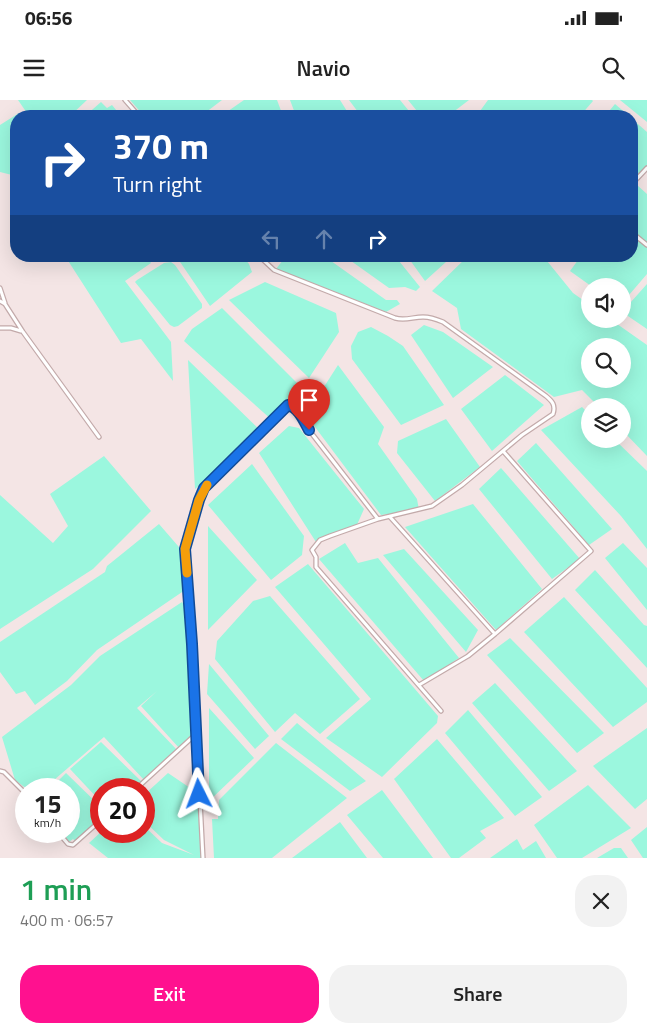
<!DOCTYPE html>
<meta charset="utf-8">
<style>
:root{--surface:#fff;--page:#f2f2f2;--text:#222;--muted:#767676;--accent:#ff118f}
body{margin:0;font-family:"Titillium Web",sans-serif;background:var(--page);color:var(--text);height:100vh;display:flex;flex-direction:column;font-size:19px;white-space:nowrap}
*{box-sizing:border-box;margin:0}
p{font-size:16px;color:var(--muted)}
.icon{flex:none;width:28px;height:28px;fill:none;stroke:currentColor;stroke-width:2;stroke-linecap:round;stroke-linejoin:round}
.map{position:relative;height:758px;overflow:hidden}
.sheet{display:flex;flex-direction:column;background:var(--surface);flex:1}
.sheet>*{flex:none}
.guide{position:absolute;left:10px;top:10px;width:628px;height:152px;border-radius:20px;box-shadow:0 5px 20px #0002;background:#1a4fa0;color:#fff;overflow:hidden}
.fabs{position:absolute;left:581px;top:178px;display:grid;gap:10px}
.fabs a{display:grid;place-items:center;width:50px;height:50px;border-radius:50%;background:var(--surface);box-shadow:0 5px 20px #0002;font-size:25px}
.speed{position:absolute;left:15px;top:678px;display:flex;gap:10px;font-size:25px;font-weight:700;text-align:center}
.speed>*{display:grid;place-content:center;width:65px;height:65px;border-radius:50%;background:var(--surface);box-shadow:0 5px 20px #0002;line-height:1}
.speed small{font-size:12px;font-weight:400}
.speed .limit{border:8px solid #d22;background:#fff;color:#111}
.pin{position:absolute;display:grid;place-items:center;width:42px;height:42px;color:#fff;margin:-51px -21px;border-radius:50% 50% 50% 0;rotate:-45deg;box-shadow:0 0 5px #0007}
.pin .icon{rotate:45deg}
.me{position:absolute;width:55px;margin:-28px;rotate:357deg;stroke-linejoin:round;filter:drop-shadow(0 0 4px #0008)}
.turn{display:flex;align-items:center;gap:18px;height:105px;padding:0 20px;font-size:22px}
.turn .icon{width:65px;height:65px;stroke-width:2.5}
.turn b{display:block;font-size:35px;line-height:42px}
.lanes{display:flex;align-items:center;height:48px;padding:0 20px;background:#0003;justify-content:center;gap:25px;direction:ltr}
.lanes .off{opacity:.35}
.round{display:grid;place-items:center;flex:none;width:52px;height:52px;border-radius:20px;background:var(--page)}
.headline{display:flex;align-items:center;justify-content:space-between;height:85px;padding:0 20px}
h1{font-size:30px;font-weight:600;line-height:38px;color:#1e9e55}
.primary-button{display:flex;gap:10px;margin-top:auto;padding:10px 20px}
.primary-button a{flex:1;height:58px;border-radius:20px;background:var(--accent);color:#fff;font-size:20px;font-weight:600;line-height:58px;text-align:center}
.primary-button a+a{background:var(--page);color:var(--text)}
.status{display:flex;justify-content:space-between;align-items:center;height:35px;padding:0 25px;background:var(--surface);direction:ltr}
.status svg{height:14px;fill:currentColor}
header{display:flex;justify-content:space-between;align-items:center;height:65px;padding:0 20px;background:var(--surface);font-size:22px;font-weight:600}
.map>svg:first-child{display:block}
</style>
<div class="status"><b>06:56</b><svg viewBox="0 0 49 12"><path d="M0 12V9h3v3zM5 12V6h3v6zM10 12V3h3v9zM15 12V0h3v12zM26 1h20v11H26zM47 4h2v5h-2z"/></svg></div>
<header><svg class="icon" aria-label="menu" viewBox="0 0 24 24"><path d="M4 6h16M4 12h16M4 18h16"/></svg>Navio<svg class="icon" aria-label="search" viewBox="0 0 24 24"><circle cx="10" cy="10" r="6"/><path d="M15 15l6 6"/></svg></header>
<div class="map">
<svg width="647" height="758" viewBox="0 0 647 758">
<rect width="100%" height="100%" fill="#f4e5e5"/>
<path fill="#9bf7de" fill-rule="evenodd" d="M18,0H87L70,16H29Z
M130,0H222L201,16H144Z
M244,0H277L283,16H221Z
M290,0H340L350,16H296Z
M349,0H400L413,16H361Z
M408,0H469L448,16H421Z
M488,0H592L593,1L580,16H484L480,11Z
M620,0H647V22Z
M101,2L107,8L112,5L121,16H85Z
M615,4L629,16H605Z
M19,13L22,16H16V76L0,72V25Z
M631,18L647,32V67L631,84Z
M637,85L647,94V144L631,131V92Z
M631,136L647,146V174L623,202L622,186H591L570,171L581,156H631Z
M65,156H146L151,163L125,181L171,242L173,281L141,239L121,243Z
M176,156H243L249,164L252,172L210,206Z
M320,156H324L386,200H397L400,204L386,212L276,169L283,160L300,161Z
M344,156H395L420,187L416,191L405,187L389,188Z
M407,156H444L446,162L425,181Z
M468,156H543L573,193L590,205V219H610L647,245V356L623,331L622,306H598L582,290L554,297L461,229L457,208L432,191ZM590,246H622V279H590Z
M171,162L175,165L202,204V208L178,226L174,227L170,225L135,182L137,180L164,163Z
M265,182L336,213L339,232L309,278L229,200Z
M647,184V229L622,212Z
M222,208L301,287L291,301L273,321L184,241L192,229Z
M424,225L443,232L493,267L453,298L411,235Z
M371,227L388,236L403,246L444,305L401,325L352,259L351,246L358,232Z
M188,260L262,332L195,389Z
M338,265L384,327L378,344L417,399L419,410L381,415L306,315Z
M505,275L544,305L492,351L461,309Z
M582,307L590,315V339H614L647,371V449L621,416L541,330Z
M446,319L480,367L435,401L397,353L398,341Z
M289,326L299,328L364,409L356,427L316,442L259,353Z
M536,343L612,429L589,445L517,361Z
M104,356L151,411L93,469L0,529V395L53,443L68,426L50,394Z
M252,364L304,436L302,455L271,480L208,405Z
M501,368L580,459L552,479L479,389Z
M473,404L542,489L496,530L405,427Z
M159,424L185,454L188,488L97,550L67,581L35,605L25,591L16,594L0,572V542L105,472L107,466Z
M208,426L257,480L208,530Z
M345,443L358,463L378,458L459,558L424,581L319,459Z
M623,443L647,468V510L605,458Z
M404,449L478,530L466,552L383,455Z
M308,464L438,616L437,623L382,677L326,638L371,599L275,487Z
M595,470L644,525L647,526V568L575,490Z
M270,496L360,599L320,634L295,613L275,632L215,559L217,541L253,501Z
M564,497L647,588V602L613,627L524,532Z
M182,502L189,513V562L196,634L180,649L141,606L157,591L137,608L178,651L145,681L104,637L47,686L44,683L39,689H27L15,680L2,637L71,585L100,556Z
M510,538L604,633L577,653L487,555Z
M209,564L269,636L255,649L207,594Z
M495,583L577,671L549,691L472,603Z
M209,608L254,658L209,701Z
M468,610L542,697L515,716L445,633Z
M297,623L366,681L350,691L281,639Z
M647,628V699L635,709L593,666Z
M437,639L504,718L480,731L486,738L459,758H451L394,679Z
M101,642L143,683L135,689H101V702L70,669Z
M276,643L347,698L272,758H214L212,719H218L219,700Z
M66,673L101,707V720L75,741L73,739L69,742L61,731H69V689H50Z
M168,673L199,694L203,758H108L89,743L102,731H144V726L162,743L194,755L164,740L144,721V695Z
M588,685L631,728L582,758H557L534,725Z
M382,690L433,758H383L347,715Z
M340,722L367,758H292Z
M647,727V758H643L631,740Z
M517,739L523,750L536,741L546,758H490Z
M614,748H621L628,758H597Z"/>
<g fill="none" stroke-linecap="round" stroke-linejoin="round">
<g stroke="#c3aaaa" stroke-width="5.5">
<path id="service" d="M125,0L139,16
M631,85L647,68
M631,132L647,145
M259,156L274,170L395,218C405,221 413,217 423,217C430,217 436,219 443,222L546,296C552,301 556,305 553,314L522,335L462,385L432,406L378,419L330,436L320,440L312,450L316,457V467L441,611
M0,188L5,203
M0,201L5,204L23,232L99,337
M0,228H11L21,231
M390,417L495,534L591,451L503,351
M419,585L468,556L495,534
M0,671L4,672L26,694
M136,689L196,634
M57,731L68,744L73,745L101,720
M203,758L192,544L185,449L199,399L204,387L288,305L293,306L298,312L309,330L378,419"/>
</g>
<use href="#service" stroke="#fff" stroke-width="3"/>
</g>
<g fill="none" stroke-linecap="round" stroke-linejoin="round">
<g stroke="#114b97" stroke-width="12">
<path id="route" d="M199,694L192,544L185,449L199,400L204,388L288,305C299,308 304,321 309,330"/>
</g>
<use href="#route" stroke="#1a73e8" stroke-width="9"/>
<path stroke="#f59e0b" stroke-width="9" d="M187,473L185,449L199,400L207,385"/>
</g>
</svg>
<div class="fabs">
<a><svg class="icon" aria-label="sound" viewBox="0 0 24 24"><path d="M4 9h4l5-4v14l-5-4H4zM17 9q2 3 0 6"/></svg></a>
<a><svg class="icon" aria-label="search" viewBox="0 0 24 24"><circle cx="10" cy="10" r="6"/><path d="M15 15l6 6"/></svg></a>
<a><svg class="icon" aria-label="layers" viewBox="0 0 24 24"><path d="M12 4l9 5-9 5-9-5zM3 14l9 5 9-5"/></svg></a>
</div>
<div class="speed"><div>15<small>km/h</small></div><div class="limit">20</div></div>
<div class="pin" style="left:309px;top:330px;background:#d93025"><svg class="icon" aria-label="arrive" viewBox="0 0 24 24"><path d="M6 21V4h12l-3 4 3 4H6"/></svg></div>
<svg class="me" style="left:199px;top:694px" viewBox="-20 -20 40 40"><path d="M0-17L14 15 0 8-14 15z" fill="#1a73e8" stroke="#fff" stroke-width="4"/></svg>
<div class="guide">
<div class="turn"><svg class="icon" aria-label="right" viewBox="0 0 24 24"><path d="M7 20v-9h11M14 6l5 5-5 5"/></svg><div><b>370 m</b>Turn right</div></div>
<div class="lanes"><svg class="icon off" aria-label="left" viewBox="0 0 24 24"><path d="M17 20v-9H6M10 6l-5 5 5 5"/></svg><svg class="icon off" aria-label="ahead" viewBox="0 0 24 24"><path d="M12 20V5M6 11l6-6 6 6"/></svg><svg class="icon" aria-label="right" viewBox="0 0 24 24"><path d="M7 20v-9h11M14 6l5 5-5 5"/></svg></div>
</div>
</div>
<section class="sheet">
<div class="headline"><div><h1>1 min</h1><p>400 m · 06:57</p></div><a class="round"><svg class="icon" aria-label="close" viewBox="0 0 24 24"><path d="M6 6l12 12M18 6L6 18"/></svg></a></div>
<div class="primary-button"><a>Exit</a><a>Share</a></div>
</section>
